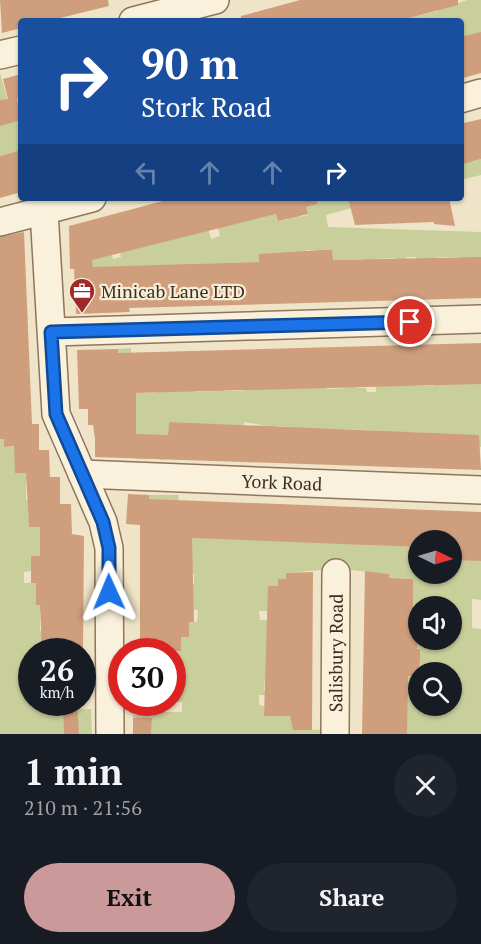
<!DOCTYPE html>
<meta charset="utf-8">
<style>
:root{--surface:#171b24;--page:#20242c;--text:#f1f3f6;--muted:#9ea1a6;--accent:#cc999b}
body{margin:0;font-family:"PT Serif",serif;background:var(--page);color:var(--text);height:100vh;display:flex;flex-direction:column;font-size:22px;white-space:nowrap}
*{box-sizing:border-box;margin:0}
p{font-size:20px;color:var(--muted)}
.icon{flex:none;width:33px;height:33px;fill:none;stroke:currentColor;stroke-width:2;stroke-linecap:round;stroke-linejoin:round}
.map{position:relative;height:734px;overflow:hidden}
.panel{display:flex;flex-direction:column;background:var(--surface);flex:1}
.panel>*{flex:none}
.hud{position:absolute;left:18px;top:18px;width:446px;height:183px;border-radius:6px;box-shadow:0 2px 4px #0004;background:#1a4fa0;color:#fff;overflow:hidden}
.needle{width:39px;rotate:95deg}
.buttons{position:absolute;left:408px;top:530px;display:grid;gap:12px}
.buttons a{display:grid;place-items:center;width:54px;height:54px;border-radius:50%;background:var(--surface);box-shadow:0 2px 4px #0004;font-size:30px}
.speed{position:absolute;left:18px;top:638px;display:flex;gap:12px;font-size:30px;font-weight:700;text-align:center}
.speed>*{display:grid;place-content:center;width:78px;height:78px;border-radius:50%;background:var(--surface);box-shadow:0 2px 4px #0004;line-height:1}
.speed small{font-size:15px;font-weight:400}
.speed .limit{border:9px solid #d22;background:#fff;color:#111}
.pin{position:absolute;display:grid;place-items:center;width:51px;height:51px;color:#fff;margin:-26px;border:3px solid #fff;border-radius:50%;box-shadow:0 2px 6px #0007}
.me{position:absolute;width:66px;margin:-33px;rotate:359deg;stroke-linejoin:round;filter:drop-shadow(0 0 4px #0008)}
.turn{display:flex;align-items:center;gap:21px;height:126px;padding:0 24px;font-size:27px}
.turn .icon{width:78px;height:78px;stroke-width:2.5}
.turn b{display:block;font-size:42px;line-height:51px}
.lanes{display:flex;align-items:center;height:57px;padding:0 24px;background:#0003;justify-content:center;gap:30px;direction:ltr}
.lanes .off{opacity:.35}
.round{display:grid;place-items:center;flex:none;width:63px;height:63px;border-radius:32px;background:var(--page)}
.head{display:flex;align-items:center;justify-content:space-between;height:102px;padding:0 24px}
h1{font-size:36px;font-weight:800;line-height:45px}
.action{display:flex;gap:12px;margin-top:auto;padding:12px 24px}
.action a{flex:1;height:69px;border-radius:36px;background:var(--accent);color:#111;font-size:24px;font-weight:800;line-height:69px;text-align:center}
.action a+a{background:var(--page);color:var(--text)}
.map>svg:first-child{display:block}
</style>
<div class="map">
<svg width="481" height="734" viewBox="0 0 481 734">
<rect width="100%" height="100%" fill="#f0e4c8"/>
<path fill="#c9cf9b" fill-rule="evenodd" d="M436,0L448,7L467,0H481V49L461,37L460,21H398L438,11Z
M0,73L14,122L21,120V150L0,156Z
M467,145L472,162L481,159V175L461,180V147Z
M295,198L300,217L308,215L305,206L315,198H390L326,215L328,227L481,232V257L459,274L458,257H437V275L417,260L416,257H406V276H397L396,258L374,259L375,276L364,259L343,260L344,277L333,278L332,250H306L307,278L270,254H259V262L191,264L116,313V301L86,269V255L70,257V254L106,247L111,249L113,259L121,257L116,236C166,250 165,244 204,214L211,239L220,236L218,228L276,214L278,221L288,219Z
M131,348L132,388H137V393H156V375L195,380L196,392L214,391V373H224V391H243V372L269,389H287V371L327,370V389L346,388V370H355L356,388H366L367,392H376V369L414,368L415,386H434L433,368L481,384V447L425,444V433L406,432L373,443V430L301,428L293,439L294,427L275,426L274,439H267V426L244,422L243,438L187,423L169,422L168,435H164L163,460H160L161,438L148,459H135V447L118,433H136C136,403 119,378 118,349Z
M0,439H4V447L18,446L15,454V473H28L38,480L26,481V500H38L28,507L29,527L49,526V531L72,530C70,548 41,572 24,572V583H59L83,605L40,612V631H59L42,640V651H32V702H63L64,710L91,709L92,734H0Z
M149,495H179L178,502L373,545L418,547V573H452V540L454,534L453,560H463L481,535V600L472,599V628L481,629V734H407V723H386L408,676H418V705H452V672H419V668L387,667L420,659V649L409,648L407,631H418V620H408L413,603V579L389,578V574L323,567L322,570L286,573V579H278V586H268V593L291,611H259L260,620H269L277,677H265L264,691L291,692L290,696L259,695V705L264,706V715L290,716L291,720H312L293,721V729L320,730V734H151V718H133V715H140V712H182V702H172L173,692L181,691V674H172L173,666H180V655H173L172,651L162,647H181V637H189V624L140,623V621L197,622L198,610H190L181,584H194V574L188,573L165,522V500L149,499ZM418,606H452V639H418Z"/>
<path fill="#cf9f7d" d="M0,0H108L109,6L48,21H21V28L2,33Z
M300,0H458V5L398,21H241V16Z
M481,32V73L460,79V37Z
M21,74V97L17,98L21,120L0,126V100L8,99L3,79Z
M481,119V159L460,165V124Z
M21,150V192L0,198V156Z
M174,198H316L317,204L306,207L308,214L278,221L276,214L92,260L93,267L259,262V254L321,250H332L333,260L481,257V298L129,308L130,312L76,314L74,269H70L69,226Z
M348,198H449L455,226L434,224V222L355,225Z
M24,232L32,424H39V450H49L50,477H60V504H71L72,534L84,536L83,651H42L40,605H36V583H31V556H40V527H29L26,473H15L14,446L4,447V439H0V237Z
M481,343V384L136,393V434L168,435L169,422L479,435L481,470L95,457V439L93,425H88V409H79L77,350L118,349V353Z
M128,494L149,495V499L481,512V561L453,560L454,540H418V547L192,538L194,622H189V637H181V651H140V525L126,524Z
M365,571L389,574V578L413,579V620H418L417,649H420V659L418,676H408L407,734H362Z
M313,572L312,730H293L290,716H264L268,586H278V579H286V573Z
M63,702H77L79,734H64Z
M133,718H152L151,734H133Z"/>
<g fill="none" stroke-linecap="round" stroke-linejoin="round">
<g stroke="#8d765c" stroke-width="30">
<g id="minor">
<path d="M133,21L215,0"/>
<path d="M0,55L21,50"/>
<path d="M460,99L481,93"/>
<path d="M44,211L56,414L103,522L109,548L110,734"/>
<path d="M0,222L92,198"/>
<path d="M52,332L481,319"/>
<path id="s1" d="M82,474L481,490"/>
<path id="s2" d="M335,734L336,573"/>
</g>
</g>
<use href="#minor" stroke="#faf1dc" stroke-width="27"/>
</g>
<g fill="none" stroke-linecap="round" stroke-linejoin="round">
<g stroke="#114b97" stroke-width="15">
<path id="route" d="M109,592V548L103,522L56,414L51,332L410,322"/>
</g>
<use href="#route" stroke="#1a73e8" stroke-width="10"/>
</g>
<defs>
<g id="office-pin" transform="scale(1.35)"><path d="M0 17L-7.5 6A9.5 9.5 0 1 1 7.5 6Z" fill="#9e2a2b" stroke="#f7eed8"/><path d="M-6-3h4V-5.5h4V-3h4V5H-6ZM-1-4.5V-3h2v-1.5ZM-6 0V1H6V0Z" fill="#fff"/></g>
</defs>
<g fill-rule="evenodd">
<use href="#office-pin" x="82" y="291"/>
</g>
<g text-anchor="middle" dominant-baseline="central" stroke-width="4.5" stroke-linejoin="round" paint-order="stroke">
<g font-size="18" fill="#3d2e20" stroke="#f7eed8" text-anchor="start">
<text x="101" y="291">Minicab Lane LTD</text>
</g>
<g font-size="18" fill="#3d2e20" stroke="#f7eed8">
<text stroke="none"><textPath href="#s1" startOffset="200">York Road</textPath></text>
<text stroke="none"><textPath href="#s2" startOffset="81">Salisbury Road</textPath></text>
</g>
</g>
</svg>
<div class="buttons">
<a><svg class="needle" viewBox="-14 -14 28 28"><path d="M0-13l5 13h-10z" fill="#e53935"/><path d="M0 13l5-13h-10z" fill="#9ea1a6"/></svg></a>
<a><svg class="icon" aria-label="sound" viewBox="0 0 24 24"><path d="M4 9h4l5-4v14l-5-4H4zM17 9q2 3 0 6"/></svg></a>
<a><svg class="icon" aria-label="search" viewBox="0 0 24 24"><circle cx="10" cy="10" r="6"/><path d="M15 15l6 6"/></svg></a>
</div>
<div class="speed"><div>26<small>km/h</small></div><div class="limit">30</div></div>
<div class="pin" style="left:410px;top:322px;background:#d93025"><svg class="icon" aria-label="arrive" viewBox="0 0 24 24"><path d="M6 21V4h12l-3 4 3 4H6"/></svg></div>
<svg class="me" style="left:109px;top:592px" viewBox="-20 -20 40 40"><path d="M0-17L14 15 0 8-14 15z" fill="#1a73e8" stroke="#fff" stroke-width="4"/></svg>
<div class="hud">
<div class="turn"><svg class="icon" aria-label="right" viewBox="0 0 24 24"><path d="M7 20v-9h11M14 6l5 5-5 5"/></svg><div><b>90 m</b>Stork Road</div></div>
<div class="lanes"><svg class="icon off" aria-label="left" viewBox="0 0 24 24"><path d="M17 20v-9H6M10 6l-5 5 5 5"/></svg><svg class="icon off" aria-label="ahead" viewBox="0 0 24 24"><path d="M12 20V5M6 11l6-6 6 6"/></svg><svg class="icon off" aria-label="ahead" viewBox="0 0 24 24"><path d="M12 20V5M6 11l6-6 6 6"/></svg><svg class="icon" aria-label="right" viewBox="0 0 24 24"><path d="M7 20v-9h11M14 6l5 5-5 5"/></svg></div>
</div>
</div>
<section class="panel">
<div class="head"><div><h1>1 min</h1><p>210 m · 21:56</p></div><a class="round"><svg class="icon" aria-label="close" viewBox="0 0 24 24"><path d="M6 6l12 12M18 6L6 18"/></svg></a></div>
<div class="action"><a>Exit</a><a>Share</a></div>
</section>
